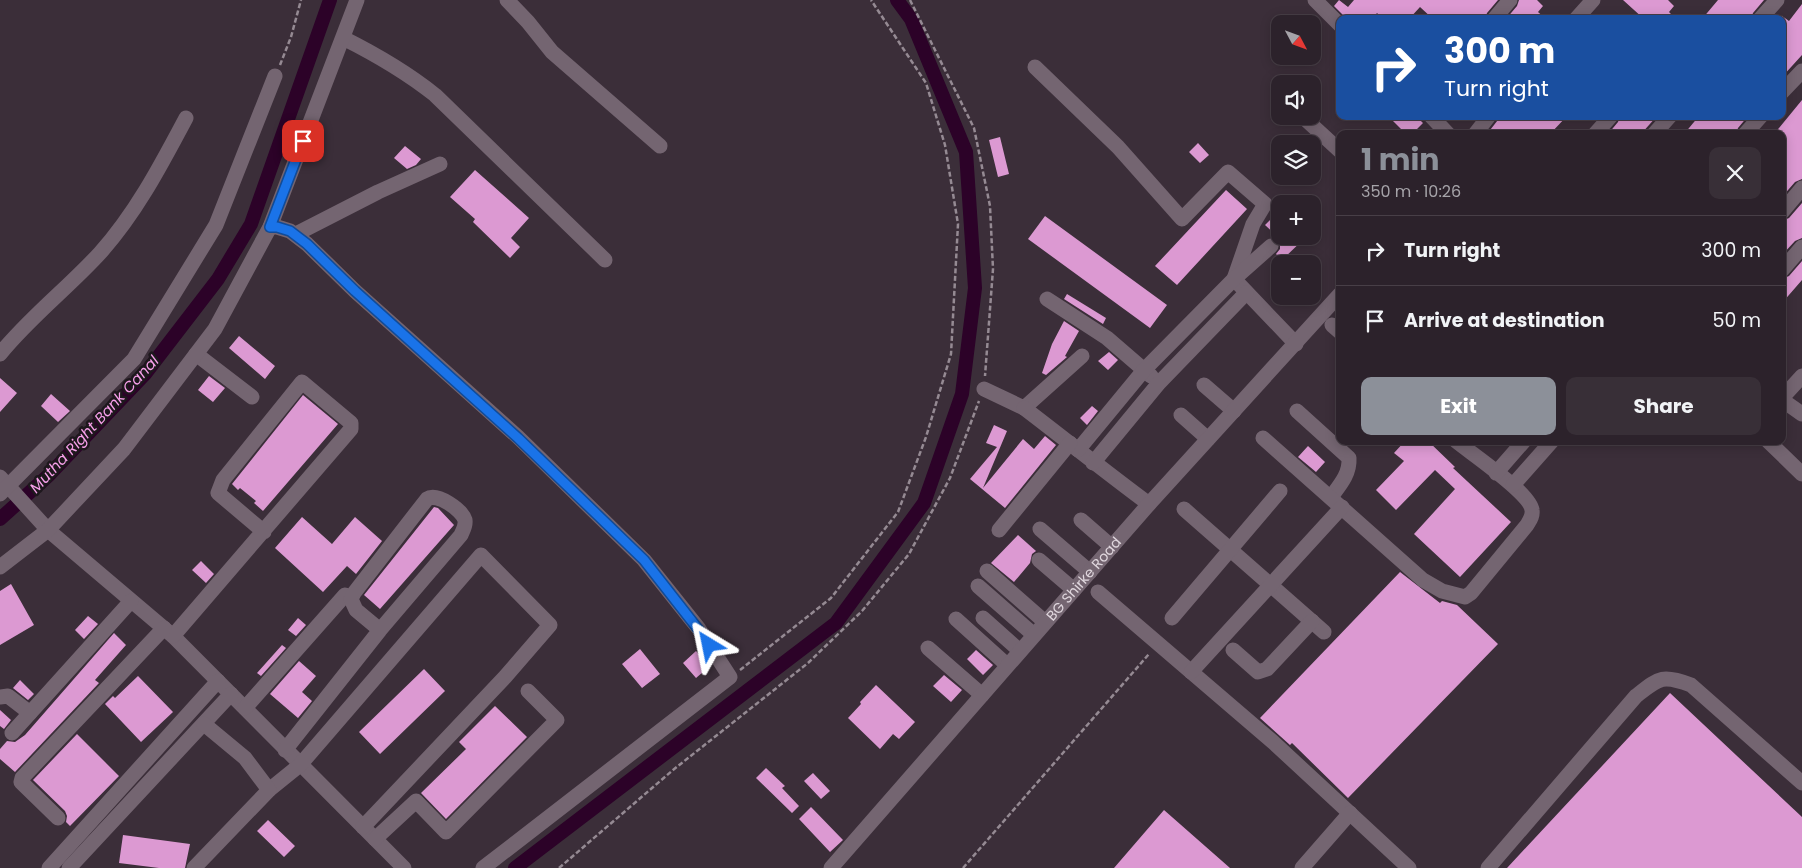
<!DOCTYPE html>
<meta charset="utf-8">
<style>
:root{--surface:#2c222b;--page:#382f37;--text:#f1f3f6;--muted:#a6a4a9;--line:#483f47;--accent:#8c9099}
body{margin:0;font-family:Poppins,sans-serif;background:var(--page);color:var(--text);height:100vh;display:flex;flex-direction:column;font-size:19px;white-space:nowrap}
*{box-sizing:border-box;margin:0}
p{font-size:16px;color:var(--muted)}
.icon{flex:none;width:28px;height:28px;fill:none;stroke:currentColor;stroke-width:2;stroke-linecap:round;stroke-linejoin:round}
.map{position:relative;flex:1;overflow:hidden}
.drawer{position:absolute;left:1336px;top:130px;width:450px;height:315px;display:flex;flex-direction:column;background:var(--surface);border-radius:10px;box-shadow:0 2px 12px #0003,0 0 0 1px var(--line)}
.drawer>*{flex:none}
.guide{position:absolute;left:1336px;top:15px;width:450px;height:105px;border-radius:10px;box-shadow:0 2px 12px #0003,0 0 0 1px var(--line);background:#1a4fa0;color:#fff;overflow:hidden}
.needle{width:32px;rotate:131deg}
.tools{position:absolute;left:1271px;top:15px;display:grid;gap:10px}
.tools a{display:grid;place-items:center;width:50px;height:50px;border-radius:10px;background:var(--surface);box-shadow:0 2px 12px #0003,0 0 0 1px var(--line);font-size:25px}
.pin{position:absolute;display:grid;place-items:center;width:42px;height:42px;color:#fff;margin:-21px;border-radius:10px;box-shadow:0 2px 8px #0006}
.me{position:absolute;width:55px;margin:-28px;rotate:325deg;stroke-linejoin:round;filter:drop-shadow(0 0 4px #0008)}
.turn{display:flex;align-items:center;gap:18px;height:105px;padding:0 25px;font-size:22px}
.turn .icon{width:65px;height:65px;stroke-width:2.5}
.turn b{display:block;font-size:35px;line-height:42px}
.round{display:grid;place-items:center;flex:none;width:52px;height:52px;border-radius:10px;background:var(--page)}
.head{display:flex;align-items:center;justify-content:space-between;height:85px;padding:0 25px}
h1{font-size:30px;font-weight:700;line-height:38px;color:var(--accent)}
.cta{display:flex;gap:10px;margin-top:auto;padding:10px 25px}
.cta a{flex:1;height:58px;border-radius:10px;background:var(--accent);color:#fff;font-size:20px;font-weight:700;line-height:58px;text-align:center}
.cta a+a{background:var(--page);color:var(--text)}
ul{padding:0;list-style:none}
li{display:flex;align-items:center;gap:15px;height:70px;padding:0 25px;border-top:1px solid var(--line)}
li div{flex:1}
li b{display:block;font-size:19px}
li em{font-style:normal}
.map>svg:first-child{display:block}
</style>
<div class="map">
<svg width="1802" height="868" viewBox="0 0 1802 868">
<rect width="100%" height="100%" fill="#3b2e39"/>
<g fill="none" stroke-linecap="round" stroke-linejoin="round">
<path stroke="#2c0228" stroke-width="14" d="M0,519L49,475L145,374L218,279L251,224L330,0
M515,868L836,623L924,503L962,394L975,288L966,152L911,19L897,0"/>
</g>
<path fill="#dc99d2" d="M1339,0L1348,7L1354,0H1498L1487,13L1485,19H1433L1420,7L1409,19H1383L1377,13L1372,19H1367L1362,14L1359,17L1362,19H1347L1334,6Z
M1519,0H1537L1543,6L1538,12L1546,19H1506L1517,6Z
M1623,0H1668L1674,6L1669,12L1676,19H1644Z
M1718,0H1764L1753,13L1751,19H1702Z
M1802,4V55L1782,77V16L1789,21Z
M1802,100V179L1795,182L1782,197V134H1774Z
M1388,116H1416L1423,123L1412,134H1406Z
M1501,116H1523L1528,121L1533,116H1567L1550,134H1487Z
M1620,116H1657L1641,134H1608L1618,122Z
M1699,116H1748L1738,128L1736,134H1684Z
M1000,137L1009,174L998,177L989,140Z
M1198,143L1209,155L1200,163L1189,152Z
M405,146L421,159L416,165L407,169L394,158Z
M475,170L529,218L511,238L520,247L510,258L473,222L475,219L450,197Z
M1226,190L1247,209L1177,285L1155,266Z
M1802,203V238L1795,241L1782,255V221L1789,218Z
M1045,216L1167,305L1150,328L1028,239Z
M1274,216L1280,222V236H1307L1282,260L1276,254L1280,249V243L1282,241L1265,225Z
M1802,261V280L1782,303V279L1789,276Z
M1067,294L1106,318L1103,324L1064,299Z
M1064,321L1079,331L1065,356L1067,357L1046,375L1042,373L1052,344Z
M239,336L275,366L265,379L229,348Z
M1109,352L1118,360L1108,370L1098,361Z
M209,376L225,388L213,402L198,390Z
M0,378L17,393L0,412Z
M51,394L70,411L58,422L41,406Z
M303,395L338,424L263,511L254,503L256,501L240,488L238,490L232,484Z
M1092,406L1098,411L1087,425L1080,418Z
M994,425L1007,431L983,488L1023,439L1034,449L1045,436L1056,445L1005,508L970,479L997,447L986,443Z
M1405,441H1428L1455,467L1453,468L1511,522L1460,577L1414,534L1455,489L1435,470L1396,510L1376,490L1404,461L1394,453Z
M1308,446L1325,462L1316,472L1298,457Z
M434,507L438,508L454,525L380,609L364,595Z
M302,517L332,544L355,517L382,541L356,574L347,566L323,592L275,548Z
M1018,535L1036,551L1032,554L1030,563L1014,582L991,563Z
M201,561L214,574L206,583L192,570Z
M1400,572L1440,603L1442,601L1457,605L1498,644L1348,798L1292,743L1290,745L1260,718Z
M11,584L34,625L0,645V591Z
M88,616L98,624L84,639L75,630Z
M298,618L306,625L296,636L288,630Z
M114,633L126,645L95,680L99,683L15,772L0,759V749L7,741L15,742L25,735Z
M282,645L286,648L261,676L257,673Z
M640,649L660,674L642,688L622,664Z
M976,650L993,665L983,675L967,659Z
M696,651L710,666L696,678L683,663Z
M299,661L316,676L302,692L312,701L298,718L270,694Z
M424,669L445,691L380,754L359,732Z
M944,675L962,690L951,702L933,686Z
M138,676L173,712L141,742L105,704L113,696L115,698Z
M20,680L34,694L28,700L13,688Z
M876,685L915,722L899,739L893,734L880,749L848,718L861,704L860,702Z
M1670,693L1802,817V868H1507Z
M495,706L527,737L446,819L421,793L466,749L459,742Z
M0,710L11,720L4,729L0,726Z
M77,734L119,776L70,826L66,822L67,816L65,811L33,780Z
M766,768L785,786L782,788L799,806L792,813L756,778Z
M813,773L830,791L821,799L804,781Z
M811,807L843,840L830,852L799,819Z
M1164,810L1230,868H1114Z
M268,820L295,846L284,857L257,831Z
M123,835L190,844L185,868H159L119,863Z"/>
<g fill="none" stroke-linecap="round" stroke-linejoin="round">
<path stroke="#958a93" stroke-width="2.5" stroke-dasharray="5 2.5" stroke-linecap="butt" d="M910,0L974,128L990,206L993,269L985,376
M280,65L291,37L301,0
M740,670L831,598L898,512L926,437L951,354L958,224L945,145L926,83L871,0
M559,868L673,770L808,663L862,611L909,554L950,478L979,401
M963,868L1149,654"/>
<g stroke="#746571" stroke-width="15">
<path d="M507,0L528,22L552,52L660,146"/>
<path d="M1315,0L1340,25"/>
<path d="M1494,19L1510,0"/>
<path d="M1576,19L1593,0"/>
<path d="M1760,19L1777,0"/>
<path d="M343,38C377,55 405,71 435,95L605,260"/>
<path d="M1035,67L1118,147L1182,219L1228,172L1265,204L1253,224L1234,279L1296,344"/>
<path d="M1782,92L1802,71"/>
<path d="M1278,95L1280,96"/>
<path d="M1302,116L1340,151"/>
<path d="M1431,116L1448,134"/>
<path d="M1475,134L1489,116"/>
<path d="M1595,134L1611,116"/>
<path d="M1654,134L1670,116"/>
<path d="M1745,134L1761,116"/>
<path d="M1782,212L1802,188"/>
<path d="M270,227H277L290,231L307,244L355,291L518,437L644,560L699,629L730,677L483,868"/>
<path d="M296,234L378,192L440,164"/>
<path d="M1782,270L1802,247"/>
<path d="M1047,299L1107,338L1151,376"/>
<path d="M1332,325L1340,332"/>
<path d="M0,354C30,317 68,288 100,253C136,213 161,165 186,118"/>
<path d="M196,354L252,397"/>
<path d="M1204,385L1234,411"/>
<path d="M984,389L1024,408L1082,356"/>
<path d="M1782,398L1802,376"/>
<path d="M1782,400L1802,414"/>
<path d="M1024,408C1066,440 1107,473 1149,504"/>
<path d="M1297,411L1349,458C1350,474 1340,485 1331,497"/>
<path d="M1181,415L1208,439"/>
<path d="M1263,438L1423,580L1442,591L1465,597L1471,593L1527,525C1530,520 1533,516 1532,510C1530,493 1472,454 1456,441"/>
<path d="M1768,441L1802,474"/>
<path d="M1078,450L1144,370L1234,279L1271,246"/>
<path d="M1093,463L1159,383L1246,293"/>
<path d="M1496,473L1524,441"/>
<path d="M0,477L48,530L173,636L404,868"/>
<path d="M1513,485L1552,441"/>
<path d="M0,494L134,359L216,225L275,76"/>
<path d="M1184,509L1324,632"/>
<path d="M1081,520L1112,547"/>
<path d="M1040,529L1090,572"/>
<path d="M999,530L1070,443"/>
<path d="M1039,560L1074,590"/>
<path d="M0,567L48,530L124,449L215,329L270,227L357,0"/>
<path d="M987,571L1045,622"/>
<path d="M978,586L1034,635"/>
<path d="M1098,592L1273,742L1409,868"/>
<path d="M983,618L1020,651"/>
<path d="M1172,618L1280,491"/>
<path d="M956,619L1007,665"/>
<path d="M173,636L351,429V423L302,382L223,480L218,493L264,532"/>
<path d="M928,648L982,695"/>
<path d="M1233,650L1258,672L1267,669L1312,621"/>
<path d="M1191,672L1342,507"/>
<path d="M0,697L8,696L30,713"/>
<path d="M245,708L345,595"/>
<path d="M12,733L131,601"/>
<path d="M285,750L380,630L461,535C463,530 466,526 465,520C462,510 437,492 427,499L354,593L351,599L356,610L380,630"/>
<path d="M269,790L300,765L481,555L550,625L505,677L363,827"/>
<path d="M58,818L21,782L22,778L164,628"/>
<path d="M375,839L416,801L446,832L557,720L528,691"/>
<path d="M49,868L218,681"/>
<path d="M69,868L231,694"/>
<path d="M194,868L269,790L245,758L204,724"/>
<path id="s1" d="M831,868L1149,504L1340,294"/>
<path d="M1302,868L1350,813"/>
<path d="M1488,868L1636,696C1659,678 1662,674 1691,685L1802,783"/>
</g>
</g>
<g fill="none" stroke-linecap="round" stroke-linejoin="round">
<g stroke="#114b97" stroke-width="12">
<path id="route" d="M303,141L270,227H277L290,231L307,244L355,291L518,438L644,560L698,629L709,645"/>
</g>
<use href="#route" stroke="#1a73e8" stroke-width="9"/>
</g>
<g text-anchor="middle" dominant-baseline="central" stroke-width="5" stroke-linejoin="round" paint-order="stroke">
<g font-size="14" fill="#e0d7de" stroke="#1e181d">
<text stroke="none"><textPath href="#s1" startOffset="384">BG Shirke Road</textPath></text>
</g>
<g font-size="15" font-style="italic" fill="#f7a0ea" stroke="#1e181d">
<text transform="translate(94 424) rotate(-47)">Mutha Right Bank Canal</text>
</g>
</g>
</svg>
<div class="tools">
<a><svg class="needle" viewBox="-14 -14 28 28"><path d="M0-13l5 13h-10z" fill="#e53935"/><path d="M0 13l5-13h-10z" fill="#a6a4a9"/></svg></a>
<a><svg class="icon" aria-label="sound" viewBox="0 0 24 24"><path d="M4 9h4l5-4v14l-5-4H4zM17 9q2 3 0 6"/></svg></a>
<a><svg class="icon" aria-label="layers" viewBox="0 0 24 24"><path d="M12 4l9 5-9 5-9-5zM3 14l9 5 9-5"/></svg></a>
<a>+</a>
<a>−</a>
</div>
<div class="pin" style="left:303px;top:141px;background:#d93025"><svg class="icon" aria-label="arrive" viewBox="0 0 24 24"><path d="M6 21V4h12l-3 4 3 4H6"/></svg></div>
<svg class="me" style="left:709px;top:645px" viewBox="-20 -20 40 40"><path d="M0-17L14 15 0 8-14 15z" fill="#1a73e8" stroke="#fff" stroke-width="4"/></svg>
<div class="guide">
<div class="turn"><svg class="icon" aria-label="right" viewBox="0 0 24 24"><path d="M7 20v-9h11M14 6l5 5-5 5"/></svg><div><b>300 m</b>Turn right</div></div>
</div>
<section class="drawer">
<div class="head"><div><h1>1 min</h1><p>350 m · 10:26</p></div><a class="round"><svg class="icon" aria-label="close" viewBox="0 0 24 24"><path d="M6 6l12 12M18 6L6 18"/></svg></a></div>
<ul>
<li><svg class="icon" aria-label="right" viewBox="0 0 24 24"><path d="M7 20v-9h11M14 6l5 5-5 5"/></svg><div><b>Turn right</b></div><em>300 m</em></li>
<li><svg class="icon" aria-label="arrive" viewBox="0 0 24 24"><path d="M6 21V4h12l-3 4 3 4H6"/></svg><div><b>Arrive at destination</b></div><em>50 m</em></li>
</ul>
<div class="cta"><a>Exit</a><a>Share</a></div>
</section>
</div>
